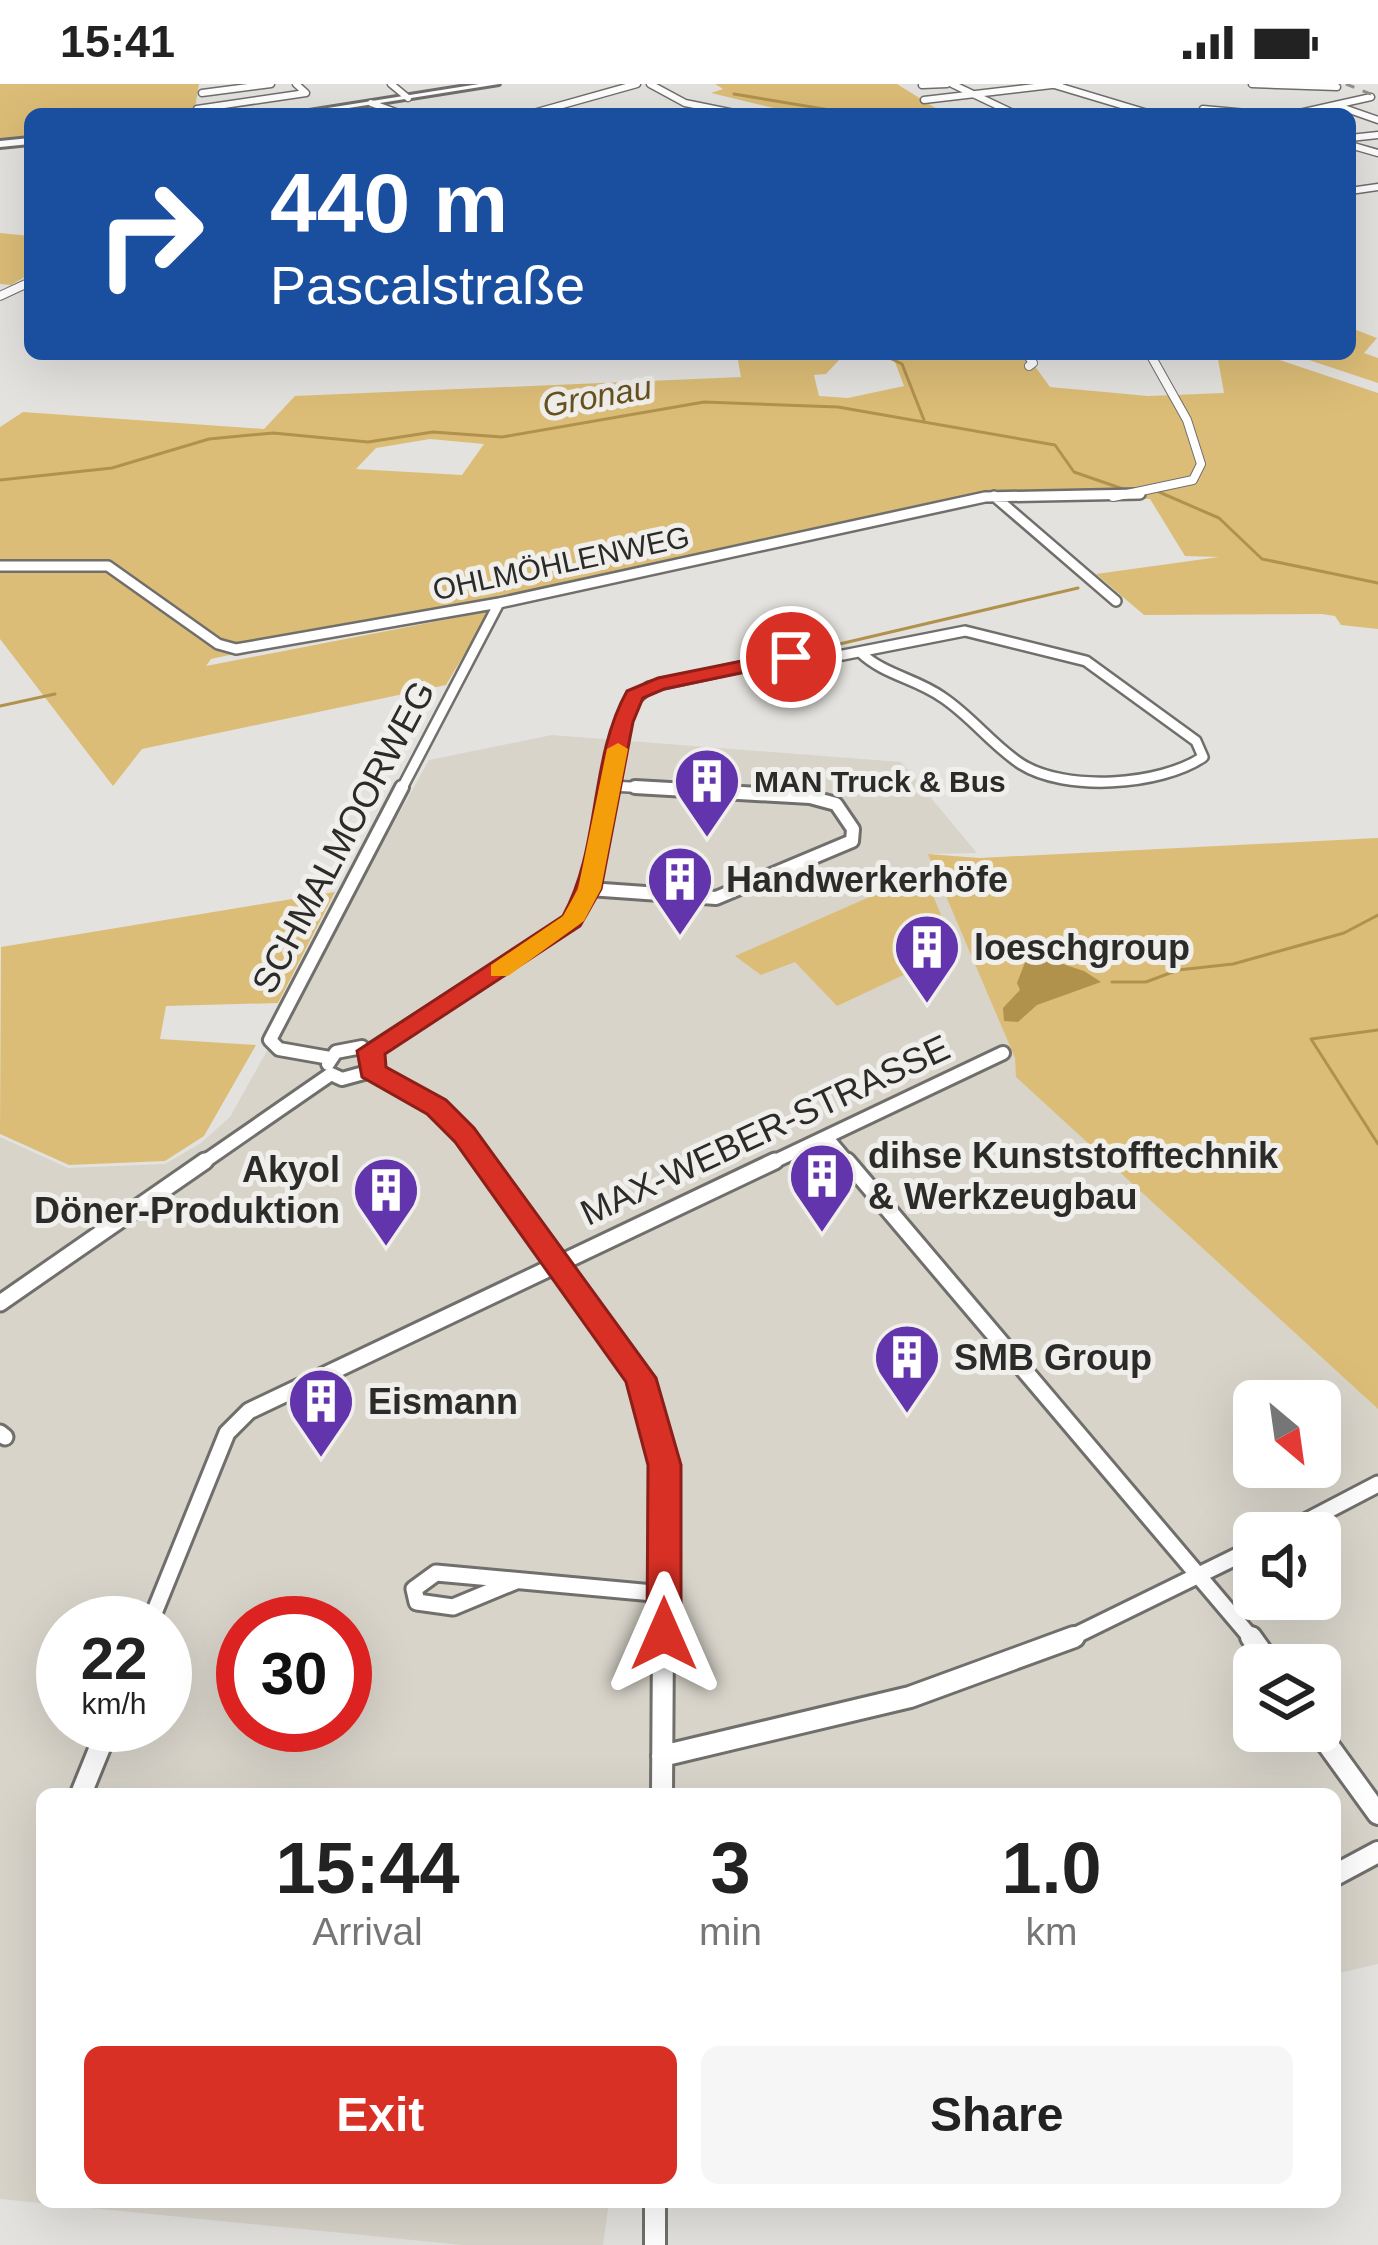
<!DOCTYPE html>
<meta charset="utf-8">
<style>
:root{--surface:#fff;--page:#f6f6f6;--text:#222;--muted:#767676;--accent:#d93025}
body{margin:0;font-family:Arial,sans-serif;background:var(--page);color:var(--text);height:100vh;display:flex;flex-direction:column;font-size:45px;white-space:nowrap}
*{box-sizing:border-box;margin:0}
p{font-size:39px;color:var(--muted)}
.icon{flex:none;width:66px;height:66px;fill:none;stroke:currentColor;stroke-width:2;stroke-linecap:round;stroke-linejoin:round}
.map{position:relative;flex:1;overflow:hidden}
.drawer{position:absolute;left:36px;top:1704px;width:1305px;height:420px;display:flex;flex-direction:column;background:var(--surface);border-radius:18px;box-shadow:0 12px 48px #0002}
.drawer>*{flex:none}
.guide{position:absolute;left:24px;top:24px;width:1332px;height:252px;border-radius:18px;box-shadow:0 12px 48px #0002;background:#1a4fa0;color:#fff;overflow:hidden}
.needle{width:78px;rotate:151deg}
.fabs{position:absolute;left:1233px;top:1296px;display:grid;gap:24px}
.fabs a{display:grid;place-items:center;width:108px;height:108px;border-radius:18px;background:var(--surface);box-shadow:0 12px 48px #0002;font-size:60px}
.speed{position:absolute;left:36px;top:1512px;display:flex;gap:24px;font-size:60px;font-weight:700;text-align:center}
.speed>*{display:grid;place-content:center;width:156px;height:156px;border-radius:50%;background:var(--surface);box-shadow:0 12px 48px #0002;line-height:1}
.speed small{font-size:30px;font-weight:400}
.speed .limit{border:18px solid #d22;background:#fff;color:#111}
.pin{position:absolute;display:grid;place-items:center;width:102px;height:102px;color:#fff;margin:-51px;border:6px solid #fff;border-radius:50%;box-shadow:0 3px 12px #0007}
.me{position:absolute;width:132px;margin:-66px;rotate:0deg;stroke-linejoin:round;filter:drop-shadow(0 0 9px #0008)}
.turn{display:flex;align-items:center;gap:42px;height:252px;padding:0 48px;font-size:54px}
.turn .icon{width:156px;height:156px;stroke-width:2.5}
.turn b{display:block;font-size:84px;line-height:102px}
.eta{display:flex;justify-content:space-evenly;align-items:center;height:204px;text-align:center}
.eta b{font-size:72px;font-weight:700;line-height:84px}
.primary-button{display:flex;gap:24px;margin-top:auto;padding:24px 48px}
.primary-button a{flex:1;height:138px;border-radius:18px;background:var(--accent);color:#fff;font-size:48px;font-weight:700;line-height:138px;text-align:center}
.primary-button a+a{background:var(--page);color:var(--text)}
.status{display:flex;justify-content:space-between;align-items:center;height:84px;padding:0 60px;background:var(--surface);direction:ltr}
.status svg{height:33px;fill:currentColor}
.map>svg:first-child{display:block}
</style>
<div class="status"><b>15:41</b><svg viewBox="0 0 49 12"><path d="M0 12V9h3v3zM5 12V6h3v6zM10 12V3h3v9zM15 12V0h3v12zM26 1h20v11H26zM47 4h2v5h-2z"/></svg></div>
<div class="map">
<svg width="1378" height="2161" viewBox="0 0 1378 2161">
<rect width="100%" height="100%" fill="#e3e2de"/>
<path fill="#d8d4ca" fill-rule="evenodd" d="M552,651L901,678L977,769L929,770L1015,974L1017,993L1378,1325V1880L1335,1890V1710H42V2118H609L603,2161H463L0,2115V1053L68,1084L165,1080L201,1059L230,1033L429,676ZM1254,1317H1320V1383H1254ZM1254,1449H1320V1515H1254ZM63,1539H165V1641H63ZM243,1539H345V1641H243ZM1254,1581H1320V1647H1254Z"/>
<path fill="#dcbd77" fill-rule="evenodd" d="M0,0H199L194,30H30V56L0,59Z
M715,0H897L945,30H760L778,25L711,9L723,5Z
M0,149L30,152V190L11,201L0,200Z
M1351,244L1377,254L1364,269L1378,274V299L1291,270H1350Z
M641,270H1026L1050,303L1148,312L1224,309L1217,270H1262L1378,309V545L1341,541L1335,532L1322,530L1144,531L1096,490L1219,473L1185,472L1150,415L1014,409L966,412L211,575L206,582L490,527L446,601L142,665L113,702L0,555V343L23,328L264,345L295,312L741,293L737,271L640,274ZM881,272L895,278L904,302L848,314L819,312L814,291L826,290L840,275ZM430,355L484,360L462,391L356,385L376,364Z
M1378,754V1325L1016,993L1015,974L928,770L979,774Z
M924,789L958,873H942L837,922L795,878L761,891L735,872Z
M335,808L278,919L166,922L160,955L256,961L204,1052L165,1077L69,1081L0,1050L1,863Z"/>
<path fill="#b1924d" d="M1038,872L1084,887L1101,898L1037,921L1018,938L1004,937L1003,924L1020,906L1017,899L1027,873Z"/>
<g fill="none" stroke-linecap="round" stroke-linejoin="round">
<path stroke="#b1924d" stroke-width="3" d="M734,10L854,30
M882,270L902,280L924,336
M0,396L112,384L209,355L273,349L368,358L433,348L502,353L704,318L838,323L1055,361L1074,388L1126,406
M1159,408L1219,434L1262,475L1378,499
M831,562L1078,504
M0,622L55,610
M1112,898H1146L1178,886L1233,880L1344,849L1378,831
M1378,946L1311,955L1378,1060"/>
<g stroke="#706f6c" stroke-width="9">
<path id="street-far5" d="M391,0L408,14
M650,0L685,19L739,30
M952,0L1015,30
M1051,0L1151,30
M1252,0L1337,3
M922,1L947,0
M202,9L271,0
M924,16L1060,0
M371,19L401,30
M1338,22L1378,36
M197,25L306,9L296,0
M1203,25L1258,30
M530,30L637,0
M1295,30L1371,13
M1350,54L1378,51
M1350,61L1378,69
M1350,107L1378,103"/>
</g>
<g stroke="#706f6c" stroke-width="10">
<path id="street-far4" d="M0,212L30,198
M1027,270L1033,279L1029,282
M1113,413L1193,396L1201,380L1187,336L1150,270"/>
</g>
<g stroke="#706f6c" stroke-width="14">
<path id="street-far3" d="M994,412L1116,517
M0,482H108L218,560L236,565L499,519L985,413L1140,410
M610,702L627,623L649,603L777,575L843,571L965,547L1086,577L1196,657L1203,673C1160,702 1065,708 1021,680C992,661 971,632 942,613C915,594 884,591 860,568
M401,706L499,519
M609,706L610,702L689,706"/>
</g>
<g stroke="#706f6c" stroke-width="18">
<path id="street-far2" d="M589,805L716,814L852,757L853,745L836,720L810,713L635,703
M589,805L610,703
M370,967L572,837L589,805
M330,974L279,965L270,956L402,703
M328,980L336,968L362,963L376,977L371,987
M371,987L437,1023L486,1080
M331,990L342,995L371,987
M828,1055L849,1080
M201,1080L331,990
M769,1080L1003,969"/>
</g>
<g stroke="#706f6c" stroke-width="21">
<path id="street-far1" d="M484,1077L640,1294L664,1381L663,1556
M847,1077L1253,1556
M0,1219L205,1077
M0,1349L5,1353
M1284,1449L1378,1400
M516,1497L453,1523L417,1518L414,1505L436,1489L664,1510
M150,1539L227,1349L249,1327L775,1077
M1066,1556L1254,1464"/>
</g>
<g stroke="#706f6c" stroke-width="26">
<path id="street" d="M1251,1553L1271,1581
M1318,1647L1378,1730
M662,1672L910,1613L1074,1553
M81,1710L109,1641
M662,1710L663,1553
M1335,1791L1378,1768
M655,2118V2161"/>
</g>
<g stroke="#706f6c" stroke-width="6">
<path id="secondary" d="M479,0H499L311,30H290Z
M30,54V60L0,63V57Z"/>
</g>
<use href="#street-far5" stroke="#fff" stroke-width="6"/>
<use href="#street-far4" stroke="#fff" stroke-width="8"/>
<use href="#street-far3" stroke="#fff" stroke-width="9"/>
<use href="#street-far2" stroke="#fff" stroke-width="12"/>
<use href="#street-far1" stroke="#fff" stroke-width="15"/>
<use href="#street" stroke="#fff" stroke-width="20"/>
<use href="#secondary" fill="#fff" fill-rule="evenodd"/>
<path stroke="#8f8f8c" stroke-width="3" stroke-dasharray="9 9" stroke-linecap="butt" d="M1346,0L1378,13"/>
</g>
<path fill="#d93025" stroke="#8d1f18" stroke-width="3" d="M791,567L801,573L798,577L664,605L643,614L633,638L601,805L580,842L385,970L386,983L446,1016L474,1044L656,1294L681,1381V1550L676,1561L664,1566L652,1561L647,1550L648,1381L626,1298L455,1058L427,1030L362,993L357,967L563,832C601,763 589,675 627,607L658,594Z"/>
<path fill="#f59e0b" d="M618,659L628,665L601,805L584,837L508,892H491V881L563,832L578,805L607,665Z"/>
<defs>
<g id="building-pin" transform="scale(3.45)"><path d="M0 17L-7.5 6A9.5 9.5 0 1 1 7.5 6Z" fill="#6335ac" stroke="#f0efec"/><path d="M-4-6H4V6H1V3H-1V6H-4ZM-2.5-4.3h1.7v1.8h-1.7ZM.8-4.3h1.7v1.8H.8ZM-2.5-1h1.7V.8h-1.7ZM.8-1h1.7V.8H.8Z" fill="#fff"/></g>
</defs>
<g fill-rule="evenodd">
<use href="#building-pin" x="707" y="697"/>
<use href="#building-pin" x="680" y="795"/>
<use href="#building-pin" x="927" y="863"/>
<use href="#building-pin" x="822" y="1092"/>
<use href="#building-pin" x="386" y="1106"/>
<use href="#building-pin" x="907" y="1273"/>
<use href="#building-pin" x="321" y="1317"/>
</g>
<g text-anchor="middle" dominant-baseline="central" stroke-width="10" stroke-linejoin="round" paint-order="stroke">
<g font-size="30" fill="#2b2b2a" stroke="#f0efec">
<text transform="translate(561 479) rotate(-12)">OHLMÖHLENWEG</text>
</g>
<g font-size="30" font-weight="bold" fill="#2b2b2a" stroke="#f0efec" text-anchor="start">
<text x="754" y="697">MAN Truck &amp; Bus</text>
</g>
<g font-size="33" font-style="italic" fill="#68521e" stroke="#f0efec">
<text transform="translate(597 312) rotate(-10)">Gronau</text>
</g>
<g font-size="36" fill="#2b2b2a" stroke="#f0efec">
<text transform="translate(343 753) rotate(-62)">SCHMALMOORWEG</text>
<text transform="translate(765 1046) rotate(-25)">MAX-WEBER-STRASSE</text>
</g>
<g font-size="36" font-weight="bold" fill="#2b2b2a" stroke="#f0efec" text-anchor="start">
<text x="726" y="795">Handwerkerhöfe</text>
<text x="974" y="863">loeschgroup</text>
<text x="868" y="1071">dihse Kunststofftechnik<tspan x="868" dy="41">&amp; Werkzeugbau</tspan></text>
<text x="340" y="1085" text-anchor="end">Akyol<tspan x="340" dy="41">Döner-Produktion</tspan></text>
<text x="954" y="1273">SMB Group</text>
<text x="368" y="1317">Eismann</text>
</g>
</g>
</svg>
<div class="fabs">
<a><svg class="needle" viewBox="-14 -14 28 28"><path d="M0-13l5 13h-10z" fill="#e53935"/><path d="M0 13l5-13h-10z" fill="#767676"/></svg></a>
<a><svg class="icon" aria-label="sound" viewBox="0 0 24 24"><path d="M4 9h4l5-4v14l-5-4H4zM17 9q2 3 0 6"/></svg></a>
<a><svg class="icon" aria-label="layers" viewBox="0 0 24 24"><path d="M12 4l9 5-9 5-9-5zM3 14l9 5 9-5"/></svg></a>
</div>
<div class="speed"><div>22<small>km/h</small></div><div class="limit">30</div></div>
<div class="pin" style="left:791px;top:573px;background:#d93025"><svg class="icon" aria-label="arrive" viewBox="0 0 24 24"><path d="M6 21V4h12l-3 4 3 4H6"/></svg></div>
<svg class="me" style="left:664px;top:1550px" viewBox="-20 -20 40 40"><path d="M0-17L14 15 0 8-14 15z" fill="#d93025" stroke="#fff" stroke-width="4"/></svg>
<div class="guide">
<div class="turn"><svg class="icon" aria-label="right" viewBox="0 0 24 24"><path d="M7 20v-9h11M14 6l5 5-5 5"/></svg><div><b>440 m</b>Pascalstraße</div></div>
</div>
<section class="drawer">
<div class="eta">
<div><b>15:44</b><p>Arrival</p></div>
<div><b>3</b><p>min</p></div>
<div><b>1.0</b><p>km</p></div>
</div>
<div class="primary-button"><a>Exit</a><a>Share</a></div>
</section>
</div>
